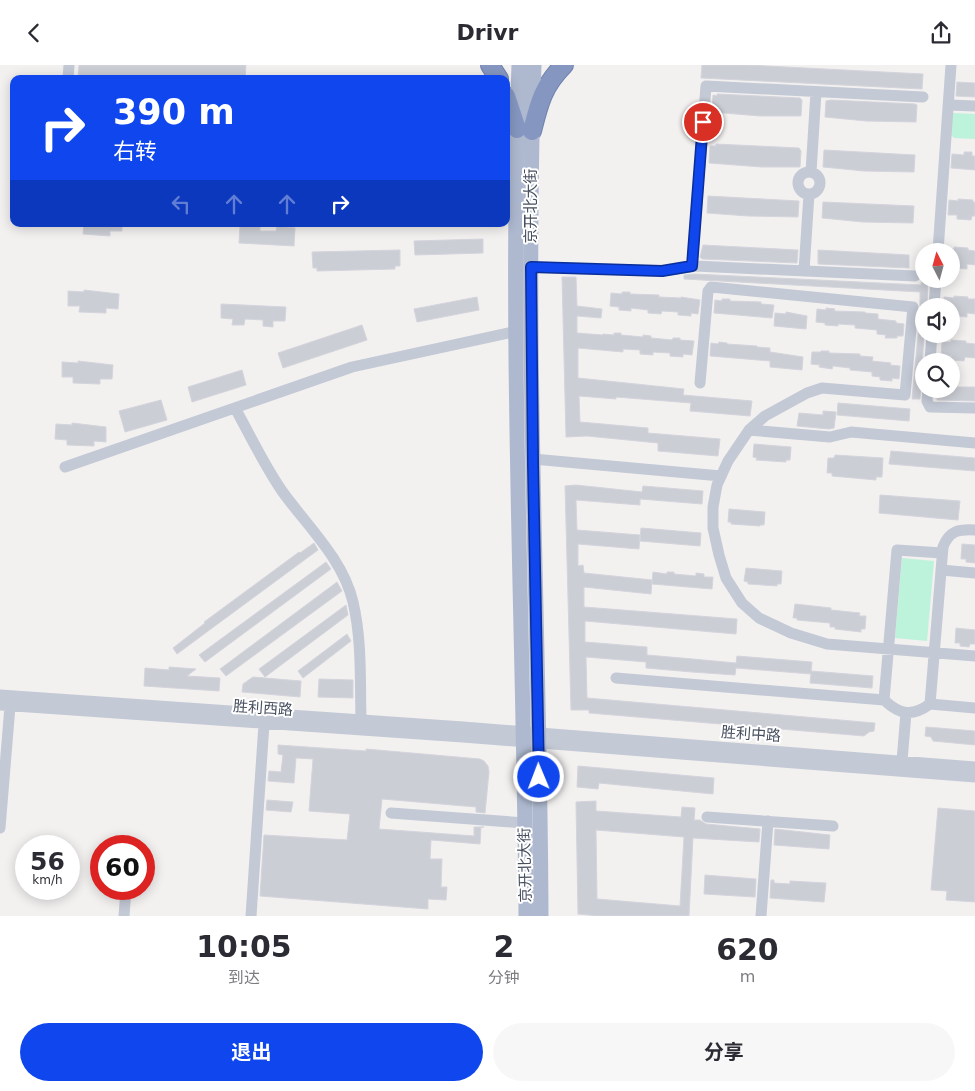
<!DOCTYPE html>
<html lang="zh">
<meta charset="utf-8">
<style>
:root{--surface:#fff;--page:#f7f7f7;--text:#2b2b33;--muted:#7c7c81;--accent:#0f46ed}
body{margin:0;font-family:"DejaVu Sans","Noto Sans SC",sans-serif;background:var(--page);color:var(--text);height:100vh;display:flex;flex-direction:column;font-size:19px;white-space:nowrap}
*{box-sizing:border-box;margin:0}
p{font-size:16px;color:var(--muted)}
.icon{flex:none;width:28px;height:28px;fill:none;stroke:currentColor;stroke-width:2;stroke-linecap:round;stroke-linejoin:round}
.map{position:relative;height:851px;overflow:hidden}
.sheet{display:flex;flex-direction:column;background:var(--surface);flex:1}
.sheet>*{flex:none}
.top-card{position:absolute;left:10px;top:10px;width:500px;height:152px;border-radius:10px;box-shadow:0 2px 12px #0003;background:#0f46ed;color:#fff;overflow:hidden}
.needle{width:32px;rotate:354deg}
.fabs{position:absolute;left:915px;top:178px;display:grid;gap:10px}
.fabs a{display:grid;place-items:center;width:45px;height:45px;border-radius:50%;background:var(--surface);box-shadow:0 2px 12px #0003;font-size:25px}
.speed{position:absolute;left:15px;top:770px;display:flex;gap:10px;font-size:25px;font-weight:700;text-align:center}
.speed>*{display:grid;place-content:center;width:65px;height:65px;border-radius:50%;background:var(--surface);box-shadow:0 2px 12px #0003;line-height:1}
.speed small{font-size:12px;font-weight:400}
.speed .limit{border:8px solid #d22;background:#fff;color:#111}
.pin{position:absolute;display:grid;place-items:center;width:42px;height:42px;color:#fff;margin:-21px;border:2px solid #fff;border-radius:50%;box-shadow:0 1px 5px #0007}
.me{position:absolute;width:55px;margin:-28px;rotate:359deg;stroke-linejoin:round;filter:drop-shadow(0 0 4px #0008)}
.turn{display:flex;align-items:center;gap:18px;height:105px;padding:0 20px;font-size:22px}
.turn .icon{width:65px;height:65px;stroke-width:2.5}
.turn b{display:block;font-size:35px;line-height:42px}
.lanes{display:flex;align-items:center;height:48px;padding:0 20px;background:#0003;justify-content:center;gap:25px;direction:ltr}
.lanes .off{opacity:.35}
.eta{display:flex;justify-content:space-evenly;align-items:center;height:85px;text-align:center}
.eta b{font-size:30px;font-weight:700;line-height:35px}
.cta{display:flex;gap:10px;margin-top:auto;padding:10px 20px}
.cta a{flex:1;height:58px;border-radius:30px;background:var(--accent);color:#fff;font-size:20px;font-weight:700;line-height:58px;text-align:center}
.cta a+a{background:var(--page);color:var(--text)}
header{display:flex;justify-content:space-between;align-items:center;height:65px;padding:0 20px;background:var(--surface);font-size:22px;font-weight:700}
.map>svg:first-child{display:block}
</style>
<header><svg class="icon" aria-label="back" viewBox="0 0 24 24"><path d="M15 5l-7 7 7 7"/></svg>Drivr<svg class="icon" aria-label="share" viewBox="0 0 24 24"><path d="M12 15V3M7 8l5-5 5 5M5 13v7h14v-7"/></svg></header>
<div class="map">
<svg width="975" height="851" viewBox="0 0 975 851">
<rect width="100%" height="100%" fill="#f3f0f0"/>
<path fill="#bdf2db" d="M953,48L975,49V74L954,73L951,70L950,62Z
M902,493L934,496L927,576L895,573Z"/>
<path fill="#ccced6" stroke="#d4d4dc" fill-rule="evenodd" d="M79,0H246L245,14H78Z
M702,0H747L923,9L922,24L701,13Z
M957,17L975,18V32L956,31Z
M717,29L800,33L802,35L801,51H760L712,47L713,30L717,31Z
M831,35L915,39L917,40L916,57L866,56L825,52L826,36Z
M716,79L799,83L801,86L800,102H762L709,98L710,81H716Z
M824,85L915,90L914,107L864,106L823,102Z
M964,87H972V91H975V105L951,103L952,89L964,90Z
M708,131L799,136L798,152L748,151L707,148Z
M958,134L973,135V137H975V151H972L971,155L957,154V150H948L949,135L958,136Z
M823,137L914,141L913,158L863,157L822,153Z
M84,159H122V166H110V171L83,169Z
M250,159L260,160V166H276L277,161L295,163L294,181L239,178L240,161H250Z
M483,174V188L415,190L414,176Z
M703,180L798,185L797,198L702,194L700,192Z
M954,182L968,183V185L975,186V200L967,199V204L952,203L951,184H954Z
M400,185V201H395V204L317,206V203H313L312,187Z
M818,185L909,190V203L818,199Z
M695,209L921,220L922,214H928L927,241H920V227L684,214V210Z
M562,212H576L577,241L602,244L601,253L577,251V268L603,270V269L614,270V268H621V270L643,272V270L651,271V273L672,275L673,273H680V275L694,276L692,290L683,289V292L670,291V288L653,287V290L640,289V285L623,284V287L578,283V313L684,324L683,330L752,336L750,351L690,346L691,338L616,332V334L579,331L580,357L648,363V368L720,374L718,391L658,386V378L587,371L566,372Z
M84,225L119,229L118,244L106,243V248L79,247L80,241H68V226L84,227Z
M622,227H630V229L659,230V232L681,233V232L700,235L698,249L691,248V251L678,250V247L662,246L661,249L648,248V245L631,243V246L619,245V242L610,241L611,228L622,229Z
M954,231L968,232V234H975V249L967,248V252L953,251L951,241H944V232L954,233Z
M477,232L479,245L417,257L414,244Z
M722,234H730V236L761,237V239L774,240L772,253L714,248L715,235L722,236Z
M221,239L286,242L285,256H273V262L263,261V255L245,254L244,260H232L233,254L221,253Z
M826,243L835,244L834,246L865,247V248L878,249V254L896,256V258L904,259L903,271H897V273H885L886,270L877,269V265L855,263V260L838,259V261L825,260V258L816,257L817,244L826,245Z
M786,247L807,251L806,264L774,261L775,248L786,249Z
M362,260L367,275L283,303L278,288Z
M919,260H924V269L920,334H912Z
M951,275L966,276V278L975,279V293L965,292L964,296L950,295L951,291H941L942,277H951Z
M719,277L727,278V279L757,281V282L770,283V287L803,292L802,305L770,302V296L710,291L711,278L718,279Z
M821,286H829V288L860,289V291L873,292L872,296L891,298L890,300L900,301L899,314L892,313V316L880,315V312L872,311V307L850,305V303L833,301L832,304L819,302L820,300L811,299L812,287H821Z
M78,296L113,300L112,314H100V319L73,318V312H62V297L78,298Z
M242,305L246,320L192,337L188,322Z
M951,322H975V336L937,335V324H951Z
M161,335L167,355L125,367L119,346Z
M838,338L910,344L909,356L837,350Z
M823,346L836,347L834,363L829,364L797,361L799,348L823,350Z
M72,358L106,362V377L94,376V381L67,380V375L55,374L56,359L72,360Z
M754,379L791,382L790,395H786V397L756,395L757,393L753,392Z
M891,386L975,393V406L889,399Z
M835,390L883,393L882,412H876V415L832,411V408H827L828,393H834Z
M576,420L642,427L643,421L703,426L702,439L640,434V440L576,435L577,465L640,470L639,484L578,479V501L583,500L584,508L652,515L651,529L584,522V542L737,554L736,569L585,556V577L647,582V590L693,594L736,598L737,591L812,597L811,606L873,611L872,623L810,618L811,609L736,603L735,610L692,607L646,603V597L586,592L587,633L875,658L874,666L869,667L864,671L589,648V645H571L565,421Z
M880,430L960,436L958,455L879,448Z
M729,444L765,447L764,460H760V461L731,459V457H728Z
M641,463L701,468L700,481L640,476Z
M314,478L318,485L177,589L173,583L205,558L204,557L299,487L300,488Z
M962,479L975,480V498L966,497V494H961Z
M326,497L331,504L205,597L199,590Z
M746,503L782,506L781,519H777V521L748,519V517L744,516Z
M653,507L667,509V507H674V509L696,511V508L704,509V512H713L712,524L652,519Z
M337,517L342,526L226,611L220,604Z
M795,539L831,543V545L860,548L859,551H866L865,564H861V567L835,564V562H830V558L797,555V553H793Z
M346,540L348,550L265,612L259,604Z
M956,563L975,565V579H970L969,582L960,581V578H955Z
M347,569L351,576L303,613L298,606Z
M169,602L196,604L187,611L220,613L219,626L144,621L145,603L169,605Z
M253,612L301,616L300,632L242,627L243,619Z
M319,614L353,615V633L318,632Z
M926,662L975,666V680L933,676L931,672L925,671Z
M278,680L366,686V684L480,694L484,696L488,701L489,707L485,748L476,747V742L382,734L379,764L474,771V762H484H481L480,779L431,775L430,794H442L441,822H447L446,835L428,834V844L260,831L264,770L347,775L350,749L309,746L313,694L296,693L294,718L268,716L269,706L281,707L283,690L278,689Z
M578,701L714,713L713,729L599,718L598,724L577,722Z
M267,735L293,737L291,747L266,745Z
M596,736V746L681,752L682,742L695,743L694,755H700L706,759L760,764L759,777L693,773L689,851H599L578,849L576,737ZM596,765L684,772L680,841L597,834Z
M938,743L975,746V837L946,835L947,826L931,825Z
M775,764L830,770L829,784L774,780Z
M705,810L756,814L755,832L704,829Z
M771,815H774V818L790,819V816L826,818L824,837L770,833Z"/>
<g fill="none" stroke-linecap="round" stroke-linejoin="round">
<g stroke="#7082ad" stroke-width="20">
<path id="highway" d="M490,0L499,14
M506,31L517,64
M532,66C539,38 543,21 564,0"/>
</g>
<path stroke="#c3c9d5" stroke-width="11" d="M68,14L69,0
M948,40L975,41
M811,107L816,27
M798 118a11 11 0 1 1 22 0a11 11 0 1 1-22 0Z
M938,186L951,0
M692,201L706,21L923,32
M531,202L662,206L695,201L915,211
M804,206L809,129
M934,241L936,214
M930,296L932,269
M700,318L708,226L711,222L913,242L905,330L822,323L807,328L765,351L749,365L728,396L717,420L713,442V463L719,490L726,513L742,538L759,553L791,568L827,579L975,591
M928,324L927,336L930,342L975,343
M235,343C250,370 264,400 282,426C307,461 343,494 353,537C362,575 360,616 361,655
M749,365L830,372L851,367L975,378
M533,394L721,411
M65,402L352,302L517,266
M941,505L975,508
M616,613L884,635C900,650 912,652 930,639L975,643
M0,630L463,662L975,702
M884,635L897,485L942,488
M930,639L943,482C949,466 958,464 975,465
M0,640L463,672L975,712
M902,696L906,648
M391,748L525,758
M707,752L833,761
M0,763L10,641
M124,851L126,824
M251,851L264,659
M761,851L768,756"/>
<path stroke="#aeb9d0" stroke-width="15" d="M519,0C509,283 524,567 526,851
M534,0C524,284 540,567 541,851"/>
<use href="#highway" stroke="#8597c1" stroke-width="18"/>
</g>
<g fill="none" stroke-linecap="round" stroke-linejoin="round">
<g stroke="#0a2e9a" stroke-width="12">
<path id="route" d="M539,712L533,399L531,202L662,206L692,201L703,57"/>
</g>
<use href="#route" stroke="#0f46ed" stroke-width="9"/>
</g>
<g text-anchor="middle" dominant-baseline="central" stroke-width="4" stroke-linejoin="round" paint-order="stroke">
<g font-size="15" fill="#474f5f" stroke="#fff">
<text transform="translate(531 141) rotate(-90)">京开北大街</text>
<text transform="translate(263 643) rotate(4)">胜利西路</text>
<text transform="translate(751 669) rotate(4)">胜利中路</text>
<text transform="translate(525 800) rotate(-91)">京开北大街</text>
</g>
</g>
</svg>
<div class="fabs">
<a><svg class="needle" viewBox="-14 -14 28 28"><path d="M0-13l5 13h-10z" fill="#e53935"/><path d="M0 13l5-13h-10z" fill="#7c7c81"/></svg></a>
<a><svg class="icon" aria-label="sound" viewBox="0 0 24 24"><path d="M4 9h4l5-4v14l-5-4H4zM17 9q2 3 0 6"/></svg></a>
<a><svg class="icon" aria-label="search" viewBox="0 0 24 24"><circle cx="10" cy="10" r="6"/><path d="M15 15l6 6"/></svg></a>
</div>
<div class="speed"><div>56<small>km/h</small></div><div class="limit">60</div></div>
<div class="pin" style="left:703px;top:57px;background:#d93025"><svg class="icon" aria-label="arrive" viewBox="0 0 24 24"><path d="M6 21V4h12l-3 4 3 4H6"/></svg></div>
<svg class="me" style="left:539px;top:712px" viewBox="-20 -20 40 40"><circle r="17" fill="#0f46ed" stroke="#fff" stroke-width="3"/><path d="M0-11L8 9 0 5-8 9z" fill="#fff"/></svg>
<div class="top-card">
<div class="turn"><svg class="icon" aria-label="right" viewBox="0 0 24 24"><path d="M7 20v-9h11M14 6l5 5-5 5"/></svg><div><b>390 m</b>右转</div></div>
<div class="lanes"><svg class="icon off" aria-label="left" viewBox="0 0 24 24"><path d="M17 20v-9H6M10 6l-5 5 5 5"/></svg><svg class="icon off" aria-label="ahead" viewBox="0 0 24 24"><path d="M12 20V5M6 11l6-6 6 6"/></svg><svg class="icon off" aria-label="ahead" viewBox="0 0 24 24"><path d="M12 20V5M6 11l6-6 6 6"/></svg><svg class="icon" aria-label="right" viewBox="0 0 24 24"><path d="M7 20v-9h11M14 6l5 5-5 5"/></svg></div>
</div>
</div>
<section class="sheet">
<div class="eta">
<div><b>10:05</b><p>到达</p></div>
<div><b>2</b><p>分钟</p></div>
<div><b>620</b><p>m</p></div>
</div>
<div class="cta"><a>退出</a><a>分享</a></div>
</section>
